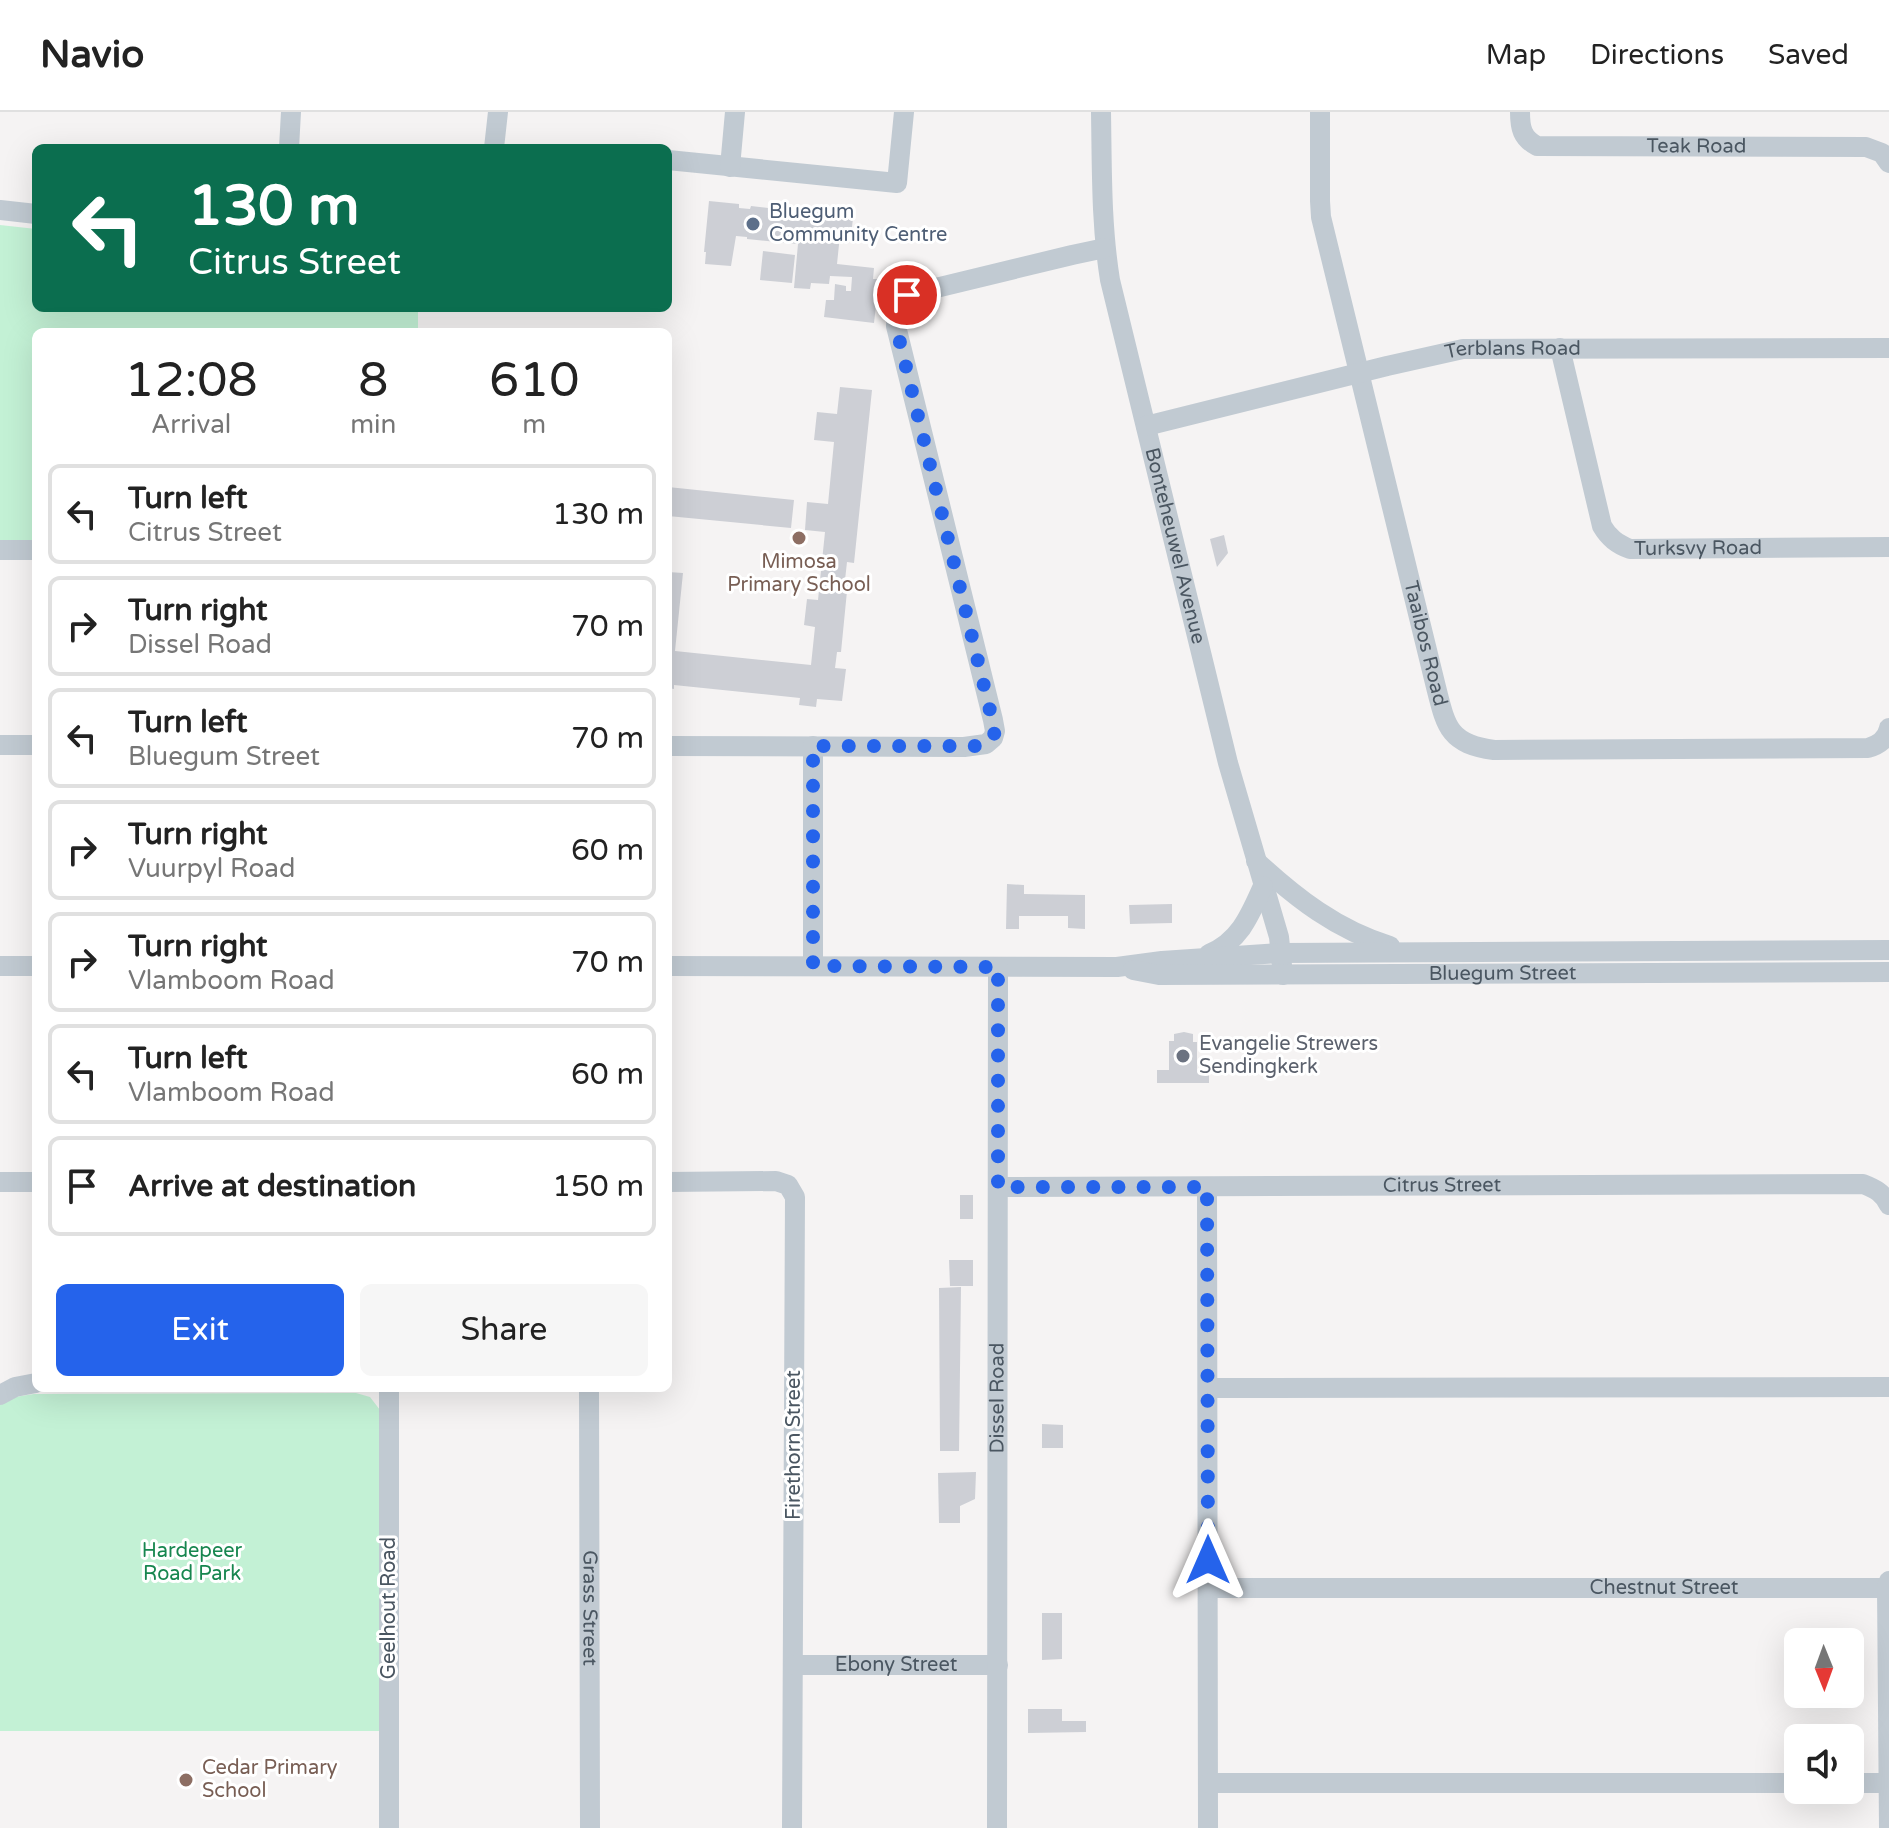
<!DOCTYPE html>
<style>
:root{--surface:#fff;--page:#f6f6f6;--text:#222;--muted:#767676;--line:#e0e0e0;--accent:#2563eb}
body{margin:0;font-family:"Varela Round",sans-serif;background:var(--page);color:var(--text);height:100vh;display:flex;flex-direction:column;font-size:30px;white-space:nowrap}
*{box-sizing:border-box;margin:0}
p{font-size:26px;color:var(--muted)}
.icon{flex:none;width:44px;height:44px;fill:none;stroke:currentColor;stroke-width:2;stroke-linecap:round;stroke-linejoin:round}
.map{position:relative;flex:1;overflow:hidden}
.drawer{position:absolute;left:32px;top:216px;width:640px;height:1064px;display:flex;flex-direction:column;background:var(--surface);border-radius:12px;box-shadow:0 8px 32px #0002}
.drawer>*{flex:none}
.hud{position:absolute;left:32px;top:32px;width:640px;height:168px;border-radius:12px;box-shadow:0 8px 32px #0002;background:#0b6e4f;color:#fff;overflow:hidden}
.needle{width:52px;rotate:179deg}
.fabs{position:absolute;left:1784px;top:1516px;display:grid;gap:16px}
.fabs a{display:grid;place-items:center;width:80px;height:80px;border-radius:12px;background:var(--surface);box-shadow:0 8px 32px #0002;font-size:40px}
.pin{position:absolute;display:grid;place-items:center;width:68px;height:68px;color:#fff;margin:-34px;border:4px solid #fff;border-radius:50%;box-shadow:0 2px 8px #0007}
.me{position:absolute;width:88px;margin:-44px;rotate:0deg;stroke-linejoin:round;filter:drop-shadow(0 0 6px #0008)}
.turn{display:flex;align-items:center;gap:28px;height:168px;padding:0 24px;font-size:36px}
.turn .icon{width:104px;height:104px;stroke-width:2.5}
.turn b{display:block;font-size:56px;line-height:68px}
.eta{display:flex;justify-content:space-evenly;align-items:center;height:136px;text-align:center}
.eta b{font-size:48px;font-weight:600;line-height:56px}
.primary-button{display:flex;gap:16px;margin-top:auto;padding:16px 24px}
.primary-button a{flex:1;height:92px;border-radius:12px;background:var(--accent);color:#fff;font-size:32px;font-weight:600;line-height:92px;text-align:center}
.primary-button a+a{background:var(--page);color:var(--text)}
ul{padding:0;list-style:none}
li{display:flex;align-items:center;gap:24px;height:100px;margin:0 16px 12px;padding:0 8px;border:4px solid var(--line);border-radius:12px}
li div{flex:1}
li b{display:block;font-size:30px}
li em{font-style:normal}
header{display:flex;align-items:center;gap:48px;box-sizing:border-box;height:112px;padding:0 40px;background:var(--surface);border-bottom:2px solid var(--line)}
header strong{font-size:38px}
nav{display:flex;gap:44px;margin-inline-start:auto;font-size:28px}
.map>svg:first-child{display:block}
</style>
<header>
<strong>Navio</strong>
<nav><a>Map</a><a>Directions</a><a>Saved</a></nav>
</header>
<div class="map">
<svg width="1889" height="1716" viewBox="0 0 1889 1716">
<rect width="100%" height="100%" fill="#f5f3f3"/>
<path fill="#c3f1d5" d="M0,113L36,117V196H418V220H36V430H0Z
M356,1281L370,1285L380,1298L383,1619H0V1293L15,1285L34,1282Z"/>
<path fill="#cdcfd5" d="M709,89L739,92V96L750,97L751,94L802,100V98L842,102V105L853,106L851,124L840,123L837,152L874,156L873,167H879L874,211L824,205L826,188H834L835,172L846,174V179H851L852,165L830,164L829,172L811,171L810,177L794,176L798,132L747,127V125L736,124L731,154L705,152L706,140H704Z
M763,139L795,143L792,171L760,168Z
M840,275L872,278L854,451L847,450L845,468L848,469L841,540H837L835,556L846,557L842,589L817,587L816,595L799,593L800,586L674,573V577L668,576V460L683,461L675,539L811,553L815,515L804,513L807,487L818,488L825,420L805,418L807,390L828,392L834,330L814,328L817,300L837,302Z
M668,375L794,388L791,416L668,404Z
M1224,423L1228,441L1217,455L1210,427Z
M1007,772L1024,773V782L1085,783V817L1068,816V804H1019V817H1006Z
M1172,792V811L1130,812L1129,793Z
M1184,920L1193,922V930H1197V958L1209,959V971H1157V958H1169V929H1174V922Z
M960,1083H973V1107H960Z
M949,1148H973V1174H950Z
M961,1175L959,1339H940L939,1176Z
M1042,1312L1063,1313V1336H1042Z
M976,1360L975,1387L960,1394V1411H939L938,1361Z
M1042,1501H1062V1547L1042,1548Z
M1028,1597H1062V1609H1086V1620L1028,1621Z"/>
<g fill="none" stroke-linecap="round" stroke-linejoin="round">
<g stroke="#c1cad2" stroke-width="20">
<path id="s1" d="M1101,0C1102,57 1101,112 1110,168L1228,651L1279,825L1283,863"/>
<path id="s2" d="M1320,0V89L1321,105L1436,575C1446,615 1449,632 1494,638L1868,636C1878,633 1887,627 1889,616"/>
<path id="s3" d="M1520,0C1520,16 1522,26 1537,34L1866,35L1882,41L1889,51"/>
<path d="M289,36L291,0"/>
<path d="M494,36L498,0"/>
<path d="M668,48L897,71L904,0"/>
<path d="M730,55L735,0"/>
<path d="M0,98L36,102"/>
<path id="s4" d="M1560,236L1602,414C1609,426 1617,432 1630,437L1889,435"/>
<path id="s5" d="M1146,314L1387,254L1463,237L1889,236"/>
<path d="M0,438H36"/>
<path d="M0,633H36"/>
<path d="M668,634L964,635L986,632L993,626L995,619L993,608L896,214C897,201 897,192 907,183L1072,143L1105,136"/>
<path d="M1256,749C1296,786 1337,818 1390,834"/>
<path d="M1209,842C1240,829 1250,803 1263,774"/>
<path d="M0,854H36"/>
<path d="M668,854L1117,855L1162,849L1280,841L1889,838"/>
<path d="M813,854V634"/>
<path id="s6" d="M1133,858L1159,863L1889,860"/>
<path d="M0,1070H36"/>
<path d="M668,1070L776,1069L788,1073L795,1085L792,1716"/>
<path id="s7" d="M998,1075L1863,1072C1876,1077 1883,1081 1889,1093"/>
<path d="M1207,1075L1208,1716"/>
<path d="M389,1276V1716"/>
<path id="s8" d="M589,1276L590,1716"/>
<path d="M1208,1276L1889,1275"/>
<path d="M0,1283L15,1275L36,1271"/>
<path id="s9" d="M1208,1476H1887"/>
<path id="s10" d="M794,1553H998"/>
<path d="M1208,1671H1798"/>
<path d="M1850,1671H1889"/>
<path id="s11" d="M997,1716L998,855"/>
<path d="M1889,1716L1887,1476L1889,1469"/>
</g>
</g>
<g fill="none" stroke-linecap="round" stroke-linejoin="round">
<path stroke="#2563eb" stroke-width="14" stroke-dasharray="0 25.2" d="M907,183C897,192 897,201 896,214L995,619L993,626L986,632L976,634H813V854L998,855V1075H1207L1208,1448"/>
</g>
<circle fill="#5c6f8a" stroke="#fff" stroke-width="3" cx="753" cy="112" r="8"/>
<g fill="#8d6e63" stroke="#fff" stroke-width="3">
<circle cx="799" cy="426" r="8"/>
<circle cx="186" cy="1668" r="8"/>
</g>
<circle fill="#6b7280" stroke="#fff" stroke-width="3" cx="1183" cy="944" r="8"/>
<g text-anchor="middle" dominant-baseline="central" stroke-width="6" stroke-linejoin="round" paint-order="stroke">
<g font-size="20" fill="#4a5661" stroke="#fff">
<text stroke="none"><textPath href="#s3" startOffset="200">Teak Road</textPath></text>
<text stroke="none"><textPath href="#s5" startOffset="376">Terblans Road</textPath></text>
<text stroke="none"><textPath href="#s1" startOffset="442">Bonteheuwel Avenue</textPath></text>
<text stroke="none"><textPath href="#s4" startOffset="288">Turksvy Road</textPath></text>
<text stroke="none"><textPath href="#s2" startOffset="544">Taaibos Road</textPath></text>
<text stroke="none"><textPath href="#s6" startOffset="370">Bluegum Street</textPath></text>
<text stroke="none"><textPath href="#s7" startOffset="444">Citrus Street</textPath></text>
<text stroke="none"><textPath href="#s11" startOffset="430">Dissel Road</textPath></text>
<text transform="translate(794 1333) rotate(-90)">Firethorn Street</text>
<text stroke="none"><textPath href="#s9" startOffset="456">Chestnut Street</textPath></text>
<text transform="translate(389 1496) rotate(-90)">Geelhout Road</text>
<text stroke="none"><textPath href="#s8" startOffset="220">Grass Street</textPath></text>
<text stroke="none"><textPath href="#s10" startOffset="102">Ebony Street</textPath></text>
</g>
<g font-size="20" fill="#4e5e75" stroke="#fff" text-anchor="start">
<text x="769" y="100">Bluegum<tspan x="769" dy="23">Community Centre</tspan></text>
</g>
<g font-size="20" fill="#785e54" stroke="#fff">
<text x="799" y="450">Mimosa<tspan x="799" dy="23">Primary School</tspan></text>
<text x="202" y="1656" text-anchor="start">Cedar Primary<tspan x="202" dy="23">School</tspan></text>
</g>
<g font-size="20" fill="#5b616d" stroke="#fff" text-anchor="start">
<text x="1199" y="932">Evangelie Strewers<tspan x="1199" dy="23">Sendingkerk</tspan></text>
</g>
<g font-size="20" fill="#17864f" stroke="#fff">
<text x="192" y="1439">Hardepeer<tspan x="192" dy="23">Road Park</tspan></text>
</g>
</g>
</svg>
<div class="fabs">
<a><svg class="needle" viewBox="-14 -14 28 28"><path d="M0-13l5 13h-10z" fill="#e53935"/><path d="M0 13l5-13h-10z" fill="#767676"/></svg></a>
<a><svg class="icon" aria-label="sound" viewBox="0 0 24 24"><path d="M4 9h4l5-4v14l-5-4H4zM17 9q2 3 0 6"/></svg></a>
</div>
<div class="pin" style="left:907px;top:183px;background:#d93025"><svg class="icon" aria-label="arrive" viewBox="0 0 24 24"><path d="M6 21V4h12l-3 4 3 4H6"/></svg></div>
<svg class="me" style="left:1208px;top:1448px" viewBox="-20 -20 40 40"><path d="M0-17L14 15 0 8-14 15z" fill="#2563eb" stroke="#fff" stroke-width="4"/></svg>
<div class="hud">
<div class="turn"><svg class="icon" aria-label="left" viewBox="0 0 24 24"><path d="M17 20v-9H6M10 6l-5 5 5 5"/></svg><div><b>130 m</b>Citrus Street</div></div>
</div>
<section class="drawer">
<div class="eta">
<div><b>12:08</b><p>Arrival</p></div>
<div><b>8</b><p>min</p></div>
<div><b>610</b><p>m</p></div>
</div>
<ul>
<li><svg class="icon" aria-label="left" viewBox="0 0 24 24"><path d="M17 20v-9H6M10 6l-5 5 5 5"/></svg><div><b>Turn left</b><p>Citrus Street</p></div><em>130 m</em></li>
<li><svg class="icon" aria-label="right" viewBox="0 0 24 24"><path d="M7 20v-9h11M14 6l5 5-5 5"/></svg><div><b>Turn right</b><p>Dissel Road</p></div><em>70 m</em></li>
<li><svg class="icon" aria-label="left" viewBox="0 0 24 24"><path d="M17 20v-9H6M10 6l-5 5 5 5"/></svg><div><b>Turn left</b><p>Bluegum Street</p></div><em>70 m</em></li>
<li><svg class="icon" aria-label="right" viewBox="0 0 24 24"><path d="M7 20v-9h11M14 6l5 5-5 5"/></svg><div><b>Turn right</b><p>Vuurpyl Road</p></div><em>60 m</em></li>
<li><svg class="icon" aria-label="right" viewBox="0 0 24 24"><path d="M7 20v-9h11M14 6l5 5-5 5"/></svg><div><b>Turn right</b><p>Vlamboom Road</p></div><em>70 m</em></li>
<li><svg class="icon" aria-label="left" viewBox="0 0 24 24"><path d="M17 20v-9H6M10 6l-5 5 5 5"/></svg><div><b>Turn left</b><p>Vlamboom Road</p></div><em>60 m</em></li>
<li><svg class="icon" aria-label="arrive" viewBox="0 0 24 24"><path d="M6 21V4h12l-3 4 3 4H6"/></svg><div><b>Arrive at destination</b></div><em>150 m</em></li>
</ul>
<div class="primary-button"><a>Exit</a><a>Share</a></div>
</section>
</div>
